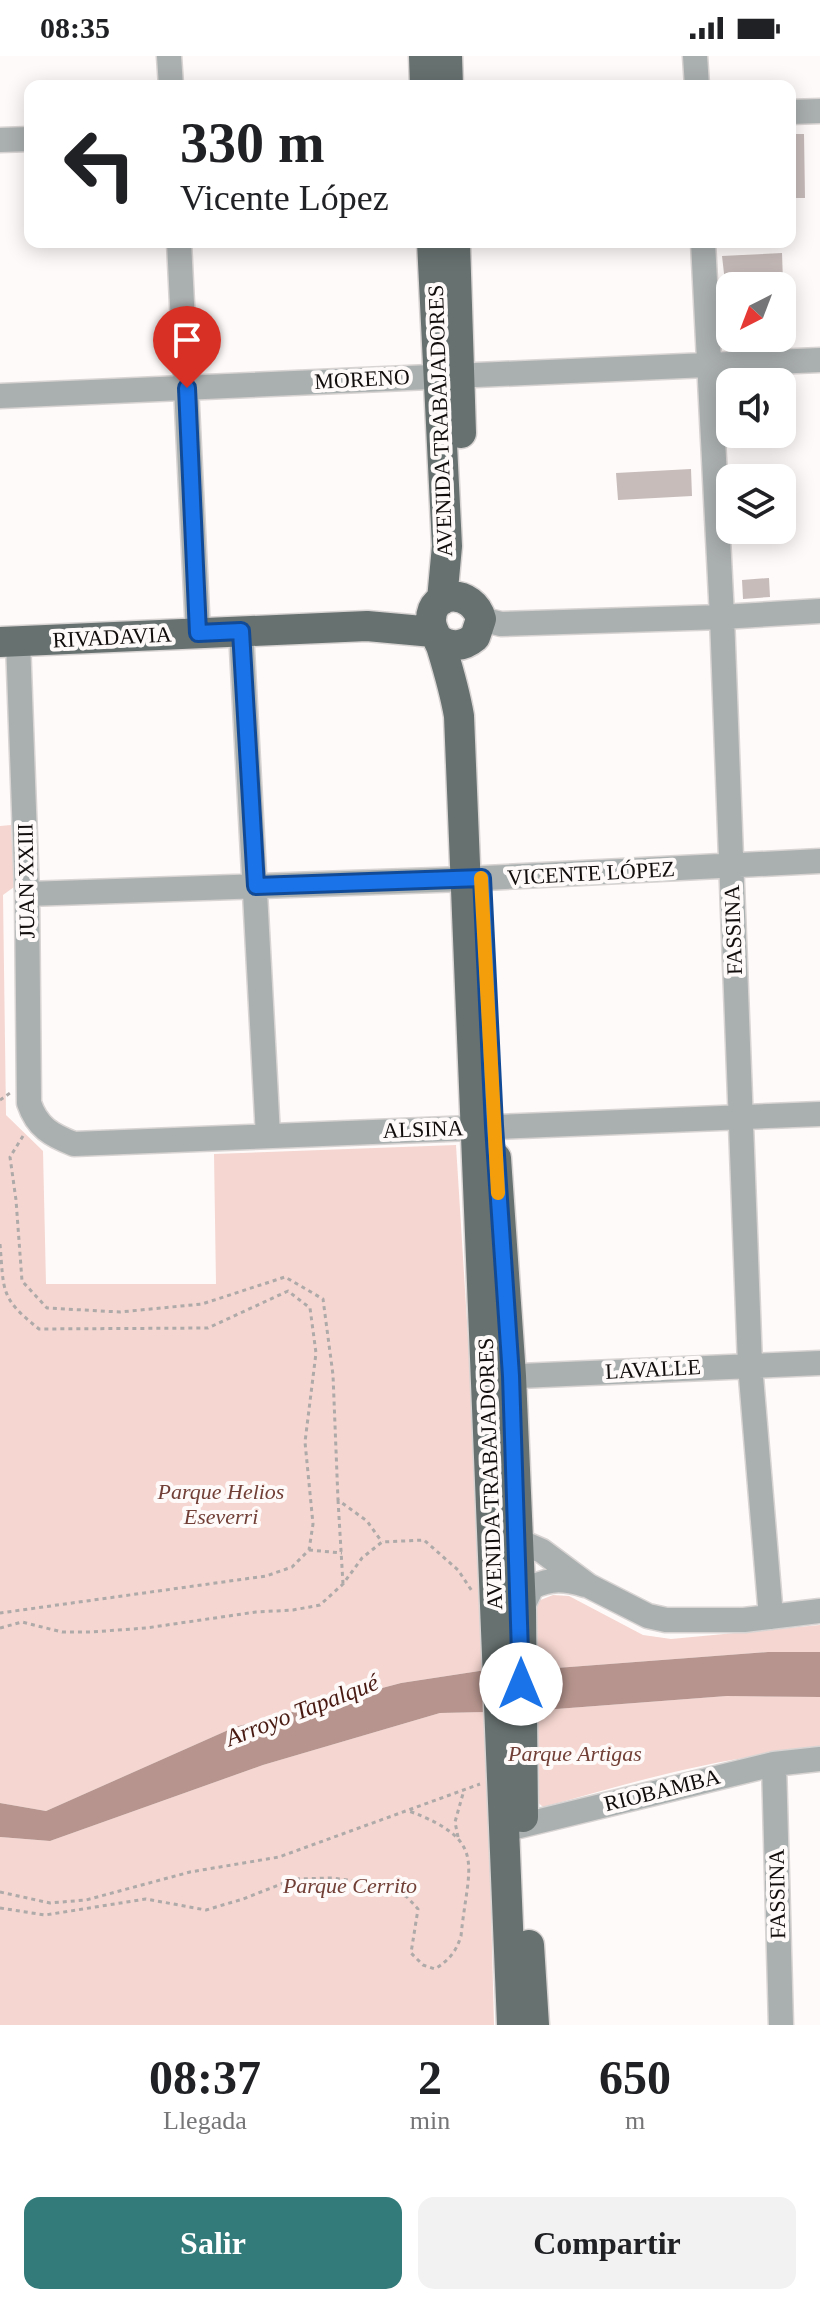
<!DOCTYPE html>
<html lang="es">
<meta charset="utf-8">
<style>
:root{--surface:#fff;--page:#f2f2f2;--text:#202124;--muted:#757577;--accent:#327b7a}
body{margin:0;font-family:"Times New Roman",serif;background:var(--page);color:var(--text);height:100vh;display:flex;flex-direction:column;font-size:30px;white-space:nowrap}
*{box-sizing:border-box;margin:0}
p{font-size:26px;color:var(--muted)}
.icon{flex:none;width:44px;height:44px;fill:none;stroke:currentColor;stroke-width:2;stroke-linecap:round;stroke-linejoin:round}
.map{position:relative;height:1969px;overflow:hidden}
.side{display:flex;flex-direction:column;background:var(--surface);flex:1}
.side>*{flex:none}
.banner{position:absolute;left:24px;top:24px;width:772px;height:168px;border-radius:16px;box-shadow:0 4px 20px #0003;background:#fff;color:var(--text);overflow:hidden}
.needle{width:52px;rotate:222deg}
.fabs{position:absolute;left:716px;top:216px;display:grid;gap:16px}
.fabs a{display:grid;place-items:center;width:80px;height:80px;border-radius:16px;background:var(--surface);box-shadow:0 4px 20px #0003;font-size:40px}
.pin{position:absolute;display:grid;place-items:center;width:68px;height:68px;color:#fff;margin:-82px -34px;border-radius:50% 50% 50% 0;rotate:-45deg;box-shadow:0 0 8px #0007}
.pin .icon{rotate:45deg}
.me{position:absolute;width:88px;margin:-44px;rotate:0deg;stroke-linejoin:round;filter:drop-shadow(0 0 6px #0008)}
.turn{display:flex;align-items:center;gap:28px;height:168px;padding:0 24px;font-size:36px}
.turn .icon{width:104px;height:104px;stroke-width:2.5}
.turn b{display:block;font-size:56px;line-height:68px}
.eta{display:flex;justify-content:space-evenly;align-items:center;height:136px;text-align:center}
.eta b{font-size:48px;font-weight:600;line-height:56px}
.cta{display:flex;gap:16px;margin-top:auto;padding:16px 24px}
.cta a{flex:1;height:92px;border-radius:16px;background:var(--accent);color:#fff;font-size:32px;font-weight:600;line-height:92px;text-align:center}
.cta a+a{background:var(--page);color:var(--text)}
.status{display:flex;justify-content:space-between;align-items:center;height:56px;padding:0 40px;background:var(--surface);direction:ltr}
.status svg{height:22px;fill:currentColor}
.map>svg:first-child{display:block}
</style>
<div class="status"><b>08:35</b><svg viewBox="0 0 49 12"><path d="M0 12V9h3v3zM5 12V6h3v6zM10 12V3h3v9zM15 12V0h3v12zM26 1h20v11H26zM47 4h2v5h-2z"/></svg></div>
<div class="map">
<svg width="820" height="1969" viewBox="0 0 820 1969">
<rect width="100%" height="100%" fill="#fefaf9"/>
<path fill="#f5d6d0" d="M11,769L14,831L3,839L6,1059L43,1095L46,1228H216L214,1098L456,1089L485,1555L486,1614L401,1627L235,1671L46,1755L0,1747V770Z
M553,1539L569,1540L643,1579L671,1583L820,1569V1596H768L530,1614L531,1556L538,1545Z
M727,1640L820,1641V1694C725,1698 634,1726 543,1751L531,1740L530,1655Z
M486,1656L494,1969H0V1781L50,1785L263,1709L440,1657Z"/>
<path fill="#b7958e" d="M768,1596H820V1641L727,1640L530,1655L440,1657L263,1709L50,1785L0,1781V1747L46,1755L235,1671L401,1627L486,1614H530Z"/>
<path fill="#c7bcba" d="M790,78H804L805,142H790Z
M782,197L783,225L725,226L722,200Z
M691,413L692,440L618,444L616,417Z
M769,522L770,541L743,543L742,524Z"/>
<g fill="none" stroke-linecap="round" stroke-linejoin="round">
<g stroke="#d8d4d3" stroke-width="27">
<path id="minor" d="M169,0L171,30
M695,0L697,30
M790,56L820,55
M0,84L30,83
M179,186L198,577
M703,186L722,561L750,1309L771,1561
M0,340L820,304
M481,563L501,568L722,561L820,555
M241,575L268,1080
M18,585L27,838L29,1047C37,1071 51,1079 74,1088L820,1058
M27,838L465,823L820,805
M495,1321L820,1307
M504,1487L528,1489L542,1495L589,1530L648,1560L666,1564H744L820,1555
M521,1554L532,1531C552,1522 564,1523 585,1529
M774,1708L781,1969
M507,1773L774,1708L820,1703"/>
</g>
<g stroke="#d8d4d3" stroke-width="33">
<path id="major" d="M424,0L425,30
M447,0L448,30
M432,186L447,490L442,544
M455,186L461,377
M438,583C451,592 463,591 475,581L481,563C473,533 431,533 431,564C431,575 439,583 442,593C449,616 455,637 459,660L512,1969
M0,586L367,570L433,576
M496,1102L511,1320L521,1554L523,1761
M529,1889L534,1969"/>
</g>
<path stroke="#aeaaa9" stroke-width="3" stroke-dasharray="4 4" stroke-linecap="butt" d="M0,1044L10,1037
M23,1080L10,1101L16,1144L22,1225L47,1252L120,1256L202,1248L285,1221L323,1243L333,1319L338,1444L367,1465L382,1486
M0,1188C4,1236 0,1242 39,1273L208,1272L288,1235L310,1252L316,1297L305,1386L313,1468L309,1494L292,1511L266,1520L0,1557
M338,1444L343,1528
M309,1494L342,1497
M0,1572L22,1566L62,1576H91L146,1572L256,1556L293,1554L320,1549L343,1528L362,1502L382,1486L424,1484L458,1514L472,1535
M458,1781L455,1766L464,1734
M0,1836L50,1847L86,1844L190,1816L279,1801L480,1728
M0,1852L45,1859L146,1843L206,1854L243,1843L294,1823L332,1822L385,1829L407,1841L418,1853L411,1897L423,1909L435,1913C449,1904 456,1896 461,1880C468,1808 489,1785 409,1755"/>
<use href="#minor" stroke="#aaafaf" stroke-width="24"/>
<use href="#major" stroke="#677170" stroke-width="30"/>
</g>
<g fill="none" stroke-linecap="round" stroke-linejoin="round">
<g stroke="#114b97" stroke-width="20">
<path id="route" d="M187,332L198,577L241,575L256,830L482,822L494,1070L511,1320L521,1628"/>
</g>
<use href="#route" stroke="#1a73e8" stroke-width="14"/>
<path stroke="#f59e0b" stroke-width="14" d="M481,822L498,1137"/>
</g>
<g text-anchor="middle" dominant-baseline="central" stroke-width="8" stroke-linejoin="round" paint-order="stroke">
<g font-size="22" fill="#110d0c" stroke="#fefaf9">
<text transform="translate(362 323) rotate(-3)">MORENO</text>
<text transform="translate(440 365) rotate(-92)">AVENIDA TRABAJADORES</text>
<text transform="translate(112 581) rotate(-3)">RIVADAVIA</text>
<text transform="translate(591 817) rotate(-3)">VICENTE LÓPEZ</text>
<text transform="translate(26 825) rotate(-91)">JUAN XXIII</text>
<text transform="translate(733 874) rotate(-92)">FASSINA</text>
<text transform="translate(423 1073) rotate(-2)">ALSINA</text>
<text transform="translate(653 1313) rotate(-3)">LAVALLE</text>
<text transform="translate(490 1418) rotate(-92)">AVENIDA TRABAJADORES</text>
<text transform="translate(662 1734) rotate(-14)">RIOBAMBA</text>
<text transform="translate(777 1838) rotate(-91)">FASSINA</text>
</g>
<g font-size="22" font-style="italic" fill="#713f36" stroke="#fefaf9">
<text x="221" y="1435">Parque Helios<tspan x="221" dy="25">Eseverri</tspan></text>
<text x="575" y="1697">Parque Artigas</text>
<text x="350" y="1829">Parque Cerrito</text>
</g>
<g font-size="24" font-style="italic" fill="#471911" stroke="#fefaf9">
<text transform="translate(302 1654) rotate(-21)">Arroyo Tapalqué</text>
</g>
</g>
</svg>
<div class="fabs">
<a><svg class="needle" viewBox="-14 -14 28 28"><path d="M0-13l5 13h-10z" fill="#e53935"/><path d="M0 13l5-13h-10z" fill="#757577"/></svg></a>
<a><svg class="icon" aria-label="sound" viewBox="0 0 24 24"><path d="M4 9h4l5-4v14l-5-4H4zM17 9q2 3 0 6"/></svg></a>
<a><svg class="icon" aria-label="layers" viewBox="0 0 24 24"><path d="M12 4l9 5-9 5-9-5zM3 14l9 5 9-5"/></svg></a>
</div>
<div class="pin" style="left:187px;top:332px;background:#d93025"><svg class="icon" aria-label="arrive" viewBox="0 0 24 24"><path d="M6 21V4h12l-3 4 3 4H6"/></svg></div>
<svg class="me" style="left:521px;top:1628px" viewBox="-20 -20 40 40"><circle r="19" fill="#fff"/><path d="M0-13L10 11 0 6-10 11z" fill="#1a73e8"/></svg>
<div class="banner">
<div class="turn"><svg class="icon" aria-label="left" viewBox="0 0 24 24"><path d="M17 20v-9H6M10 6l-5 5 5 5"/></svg><div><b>330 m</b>Vicente López</div></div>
</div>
</div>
<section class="side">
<div class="eta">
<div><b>08:37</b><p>Llegada</p></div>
<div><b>2</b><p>min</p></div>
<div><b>650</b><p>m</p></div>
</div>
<div class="cta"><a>Salir</a><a>Compartir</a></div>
</section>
